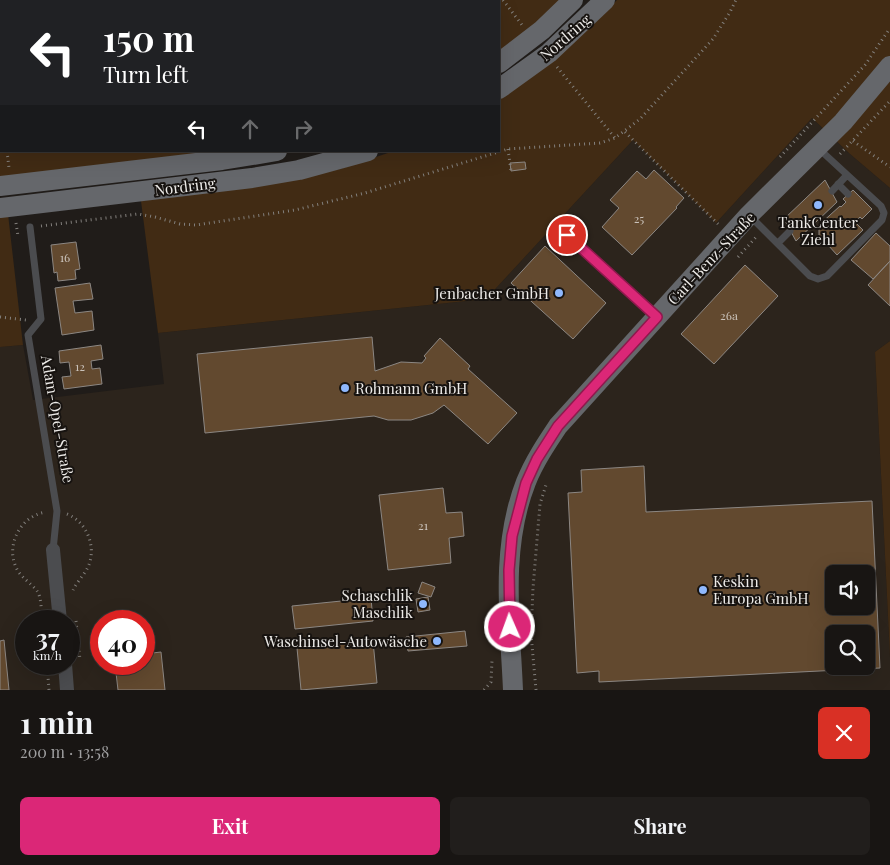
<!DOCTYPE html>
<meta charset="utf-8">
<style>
:root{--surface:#181513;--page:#211e1c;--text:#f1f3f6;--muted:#9f9fa0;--line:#363433;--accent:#db2777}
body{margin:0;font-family:"Playfair Display",serif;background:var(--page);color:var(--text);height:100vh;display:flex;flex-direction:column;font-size:19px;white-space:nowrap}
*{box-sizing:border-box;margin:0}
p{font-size:16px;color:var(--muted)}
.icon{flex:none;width:28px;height:28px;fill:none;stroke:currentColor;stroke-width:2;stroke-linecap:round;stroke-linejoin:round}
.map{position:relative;height:690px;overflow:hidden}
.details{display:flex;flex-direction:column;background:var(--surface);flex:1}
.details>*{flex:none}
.top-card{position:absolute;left:0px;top:0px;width:500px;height:152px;box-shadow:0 5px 20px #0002,0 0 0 1px var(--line);background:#202124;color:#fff;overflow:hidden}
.fabs{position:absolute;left:825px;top:565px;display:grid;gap:10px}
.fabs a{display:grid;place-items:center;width:50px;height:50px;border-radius:8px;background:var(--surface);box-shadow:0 5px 20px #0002,0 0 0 1px var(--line);font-size:25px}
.speed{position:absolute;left:15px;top:610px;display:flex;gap:10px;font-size:25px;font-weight:700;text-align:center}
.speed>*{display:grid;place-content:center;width:65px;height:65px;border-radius:50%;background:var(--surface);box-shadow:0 5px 20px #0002,0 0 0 1px var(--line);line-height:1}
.speed small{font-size:12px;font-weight:400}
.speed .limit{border:8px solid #d22;background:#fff;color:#111}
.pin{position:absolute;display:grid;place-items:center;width:42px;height:42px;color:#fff;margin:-21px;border:2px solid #fff;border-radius:50%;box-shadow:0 1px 5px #0007}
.me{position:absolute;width:55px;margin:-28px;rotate:358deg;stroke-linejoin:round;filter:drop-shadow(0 0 4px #0008)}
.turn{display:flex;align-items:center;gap:18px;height:105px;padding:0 20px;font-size:22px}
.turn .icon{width:65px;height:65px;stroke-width:2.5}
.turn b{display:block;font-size:35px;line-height:42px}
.lanes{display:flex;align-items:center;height:48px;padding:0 20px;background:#0003;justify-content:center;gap:25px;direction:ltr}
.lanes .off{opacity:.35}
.round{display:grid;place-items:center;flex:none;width:52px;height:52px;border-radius:8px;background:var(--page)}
.summary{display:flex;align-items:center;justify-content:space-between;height:85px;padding:0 20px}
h1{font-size:30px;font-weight:700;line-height:38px}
.cta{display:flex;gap:10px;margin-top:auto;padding:10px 20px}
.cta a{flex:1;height:58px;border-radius:8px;background:var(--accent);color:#fff;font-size:20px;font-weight:700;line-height:58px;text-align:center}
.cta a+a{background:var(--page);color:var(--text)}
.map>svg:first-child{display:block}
</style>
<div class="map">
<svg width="890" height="690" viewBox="0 0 890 690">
<rect width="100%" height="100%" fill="#201c19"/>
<path fill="#2c241c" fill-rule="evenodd" d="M812,118L850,154L890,188V341L875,352L890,657V690H0V347L23,345L33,400L164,384L158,333L486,299L633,140L716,223ZM834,574H866V606H834ZM26,621H69V664H26ZM101,621H144V664H101ZM834,634H866V666H834Z"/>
<path fill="#412b14" d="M449,0H560L537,22L499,52V1H447Z
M617,0H890V188L850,154L812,118L716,223L633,140L486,299L158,333L141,201L340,169L394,151H499V99L508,94L594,24Z
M0,137L1,151H219L0,177Z
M8,214L23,345L0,347V215Z
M890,341V657L875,352Z"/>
<path fill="#62492f" stroke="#8c8783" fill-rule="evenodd" d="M72,0H106V1H68Z
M122,0H151V1H122Z
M345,0H374V1H346Z
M525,162L526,169L511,171L510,163Z
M654,170L684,198L676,207L677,208L632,255L602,227L619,208L610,200L637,171L646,179Z
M825,180L837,202L796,241L784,219Z
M853,190L872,209L862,219L860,217L855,222L863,230L837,255L819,235V225L840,206L841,207L846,202L843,199Z
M876,233L890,246V261L873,279L851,260Z
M76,242L80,269L75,270L76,279L58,281L57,272L54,273L51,245Z
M545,246L606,303L573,339L511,283Z
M890,261V306L868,285Z
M745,265L778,296L714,364L681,334Z
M90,283L93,299L73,301L75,313L92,311L94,330L62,335L55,288Z
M372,337L375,371L401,362L422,363L426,358L424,356L440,338L470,366L468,369L517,413L488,444L444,405L433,413L411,420H388L374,416L205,433L197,354Z
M101,345L103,359L91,361L92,369L100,368L102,384L64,389L62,377L71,376L69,362L60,363L59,351Z
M644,466L646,512L872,501L880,668L599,682V671L577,673L568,493L582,492L581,470ZM834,574H866V606H834ZM834,634H866V666H834Z
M443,488L446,513L462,512L464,536L449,538L451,563L388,570L379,495Z
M422,582L435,587L431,597L418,593Z
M428,597L430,610L418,612L416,599Z
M371,598L373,621L295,629L292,606Z
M465,631L467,646L408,651L406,637Z
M4,640L9,690H0V641Z
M373,641L377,683L301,690L297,648Z
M161,652L165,690H118L115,664H144V654Z"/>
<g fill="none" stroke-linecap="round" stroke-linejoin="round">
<path stroke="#83807d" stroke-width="3" stroke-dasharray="1 4" stroke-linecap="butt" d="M503,0L522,25
M557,67L615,138
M0,92L1,102
M625,132L718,224
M853,141L890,167
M508,149L511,171
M7,151L9,168
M840,154L890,101
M780,157L865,65L890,28
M16,223L18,236
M41,226L138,214L155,217L180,224L196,225L295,210L365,193L508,149L600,143L615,138L640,119L713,39L730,12L736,0
M738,257L757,236
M0,317L26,320
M67,514C87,522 97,547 88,567C84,575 77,582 73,590
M42,621C41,612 42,598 37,591C32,584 23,579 18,571C4,548 19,516 46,512
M76,621L80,660
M47,664L49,690
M484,690L491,682L492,660
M536,690L531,634L533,588L540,504L546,485"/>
<path stroke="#4b4c4f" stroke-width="7" d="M838,184L848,194
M832,191L847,175
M750,216L810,276L818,279L827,276L882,220L884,213L881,206L818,148
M30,227L41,319L28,335L57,511L53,550
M567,235L655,315
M778,243L790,231"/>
<path stroke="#4b4c4f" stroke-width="14" d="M261,1L264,0
M0,50L1,49
M53,550L60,621
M65,664L67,690"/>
<path stroke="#65676b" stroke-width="20" d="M499,63L542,30L573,0
M499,89L549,53L605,0
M0,186L222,160L277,151
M0,208L252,178L299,170L368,151
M513,690C510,621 500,548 526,482C534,462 546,444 558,426L749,215L843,122L890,66"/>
</g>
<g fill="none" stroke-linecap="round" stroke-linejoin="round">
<g stroke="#8e194d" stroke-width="12">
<path id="route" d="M510,627L509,570L512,536L526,483L537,459L558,426L657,317L567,235"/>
</g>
<use href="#route" stroke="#db2777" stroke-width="9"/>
</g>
<g fill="#8fb8fd" stroke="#171310" stroke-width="2">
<circle cx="818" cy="205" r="5"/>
<circle cx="559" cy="293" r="5"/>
<circle cx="345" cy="388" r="5"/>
<circle cx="703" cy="590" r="5"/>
<circle cx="423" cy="604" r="5"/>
<circle cx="437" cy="641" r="5"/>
</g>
<g text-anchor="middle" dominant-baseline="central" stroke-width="4" stroke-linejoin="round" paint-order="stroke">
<g font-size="12" fill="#cac2ba">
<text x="639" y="218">25</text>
<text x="65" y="257">16</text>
<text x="729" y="315">26a</text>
<text x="80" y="366">12</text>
<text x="423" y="525">21</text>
</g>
<g font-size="15" fill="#edebe8" stroke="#171310">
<text transform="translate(565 37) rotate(-41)">Nordring</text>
<text transform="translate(185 186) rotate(-7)">Nordring</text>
<text transform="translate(711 258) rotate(-47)">Carl-Benz-Straße</text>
<text transform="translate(58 419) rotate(80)">Adam-Opel-Straße</text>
</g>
<g font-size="15" fill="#edebe8" stroke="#171310" text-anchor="end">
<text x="818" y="222" text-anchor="middle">TankCenter<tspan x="818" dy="17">Ziehl</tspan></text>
<text x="549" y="293">Jenbacher GmbH</text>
<text x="355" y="388" text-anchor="start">Rohmann GmbH</text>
<text x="713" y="581" text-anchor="start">Keskin<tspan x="713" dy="17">Europa GmbH</tspan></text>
<text x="413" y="595">Schaschlik<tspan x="413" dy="17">Maschlik</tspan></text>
<text x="427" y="641">Waschinsel-Autowäsche</text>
</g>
</g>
</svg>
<div class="fabs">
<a><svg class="icon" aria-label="sound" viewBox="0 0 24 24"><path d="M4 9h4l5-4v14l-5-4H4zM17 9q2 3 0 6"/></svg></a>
<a><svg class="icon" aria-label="search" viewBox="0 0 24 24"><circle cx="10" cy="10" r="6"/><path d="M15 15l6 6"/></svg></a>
</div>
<div class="speed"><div>37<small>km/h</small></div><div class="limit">40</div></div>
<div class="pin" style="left:567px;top:235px;background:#d93025"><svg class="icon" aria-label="arrive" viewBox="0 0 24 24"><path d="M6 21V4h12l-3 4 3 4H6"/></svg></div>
<svg class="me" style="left:510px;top:627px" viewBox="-20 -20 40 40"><circle r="17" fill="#db2777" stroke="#fff" stroke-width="3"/><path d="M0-11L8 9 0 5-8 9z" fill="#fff"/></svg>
<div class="top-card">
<div class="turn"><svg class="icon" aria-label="left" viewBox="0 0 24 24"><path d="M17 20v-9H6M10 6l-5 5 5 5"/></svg><div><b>150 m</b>Turn left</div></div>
<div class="lanes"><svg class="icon" aria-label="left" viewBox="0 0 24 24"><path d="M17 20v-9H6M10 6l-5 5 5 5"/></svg><svg class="icon off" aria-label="ahead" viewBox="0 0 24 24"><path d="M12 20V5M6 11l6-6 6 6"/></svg><svg class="icon off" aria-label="right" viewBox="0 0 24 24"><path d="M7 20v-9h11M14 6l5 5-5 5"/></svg></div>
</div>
</div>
<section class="details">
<div class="summary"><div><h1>1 min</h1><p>200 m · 13:58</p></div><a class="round" style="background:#d93025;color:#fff"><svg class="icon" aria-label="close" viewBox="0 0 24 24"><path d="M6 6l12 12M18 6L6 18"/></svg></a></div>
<div class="cta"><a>Exit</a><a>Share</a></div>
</section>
